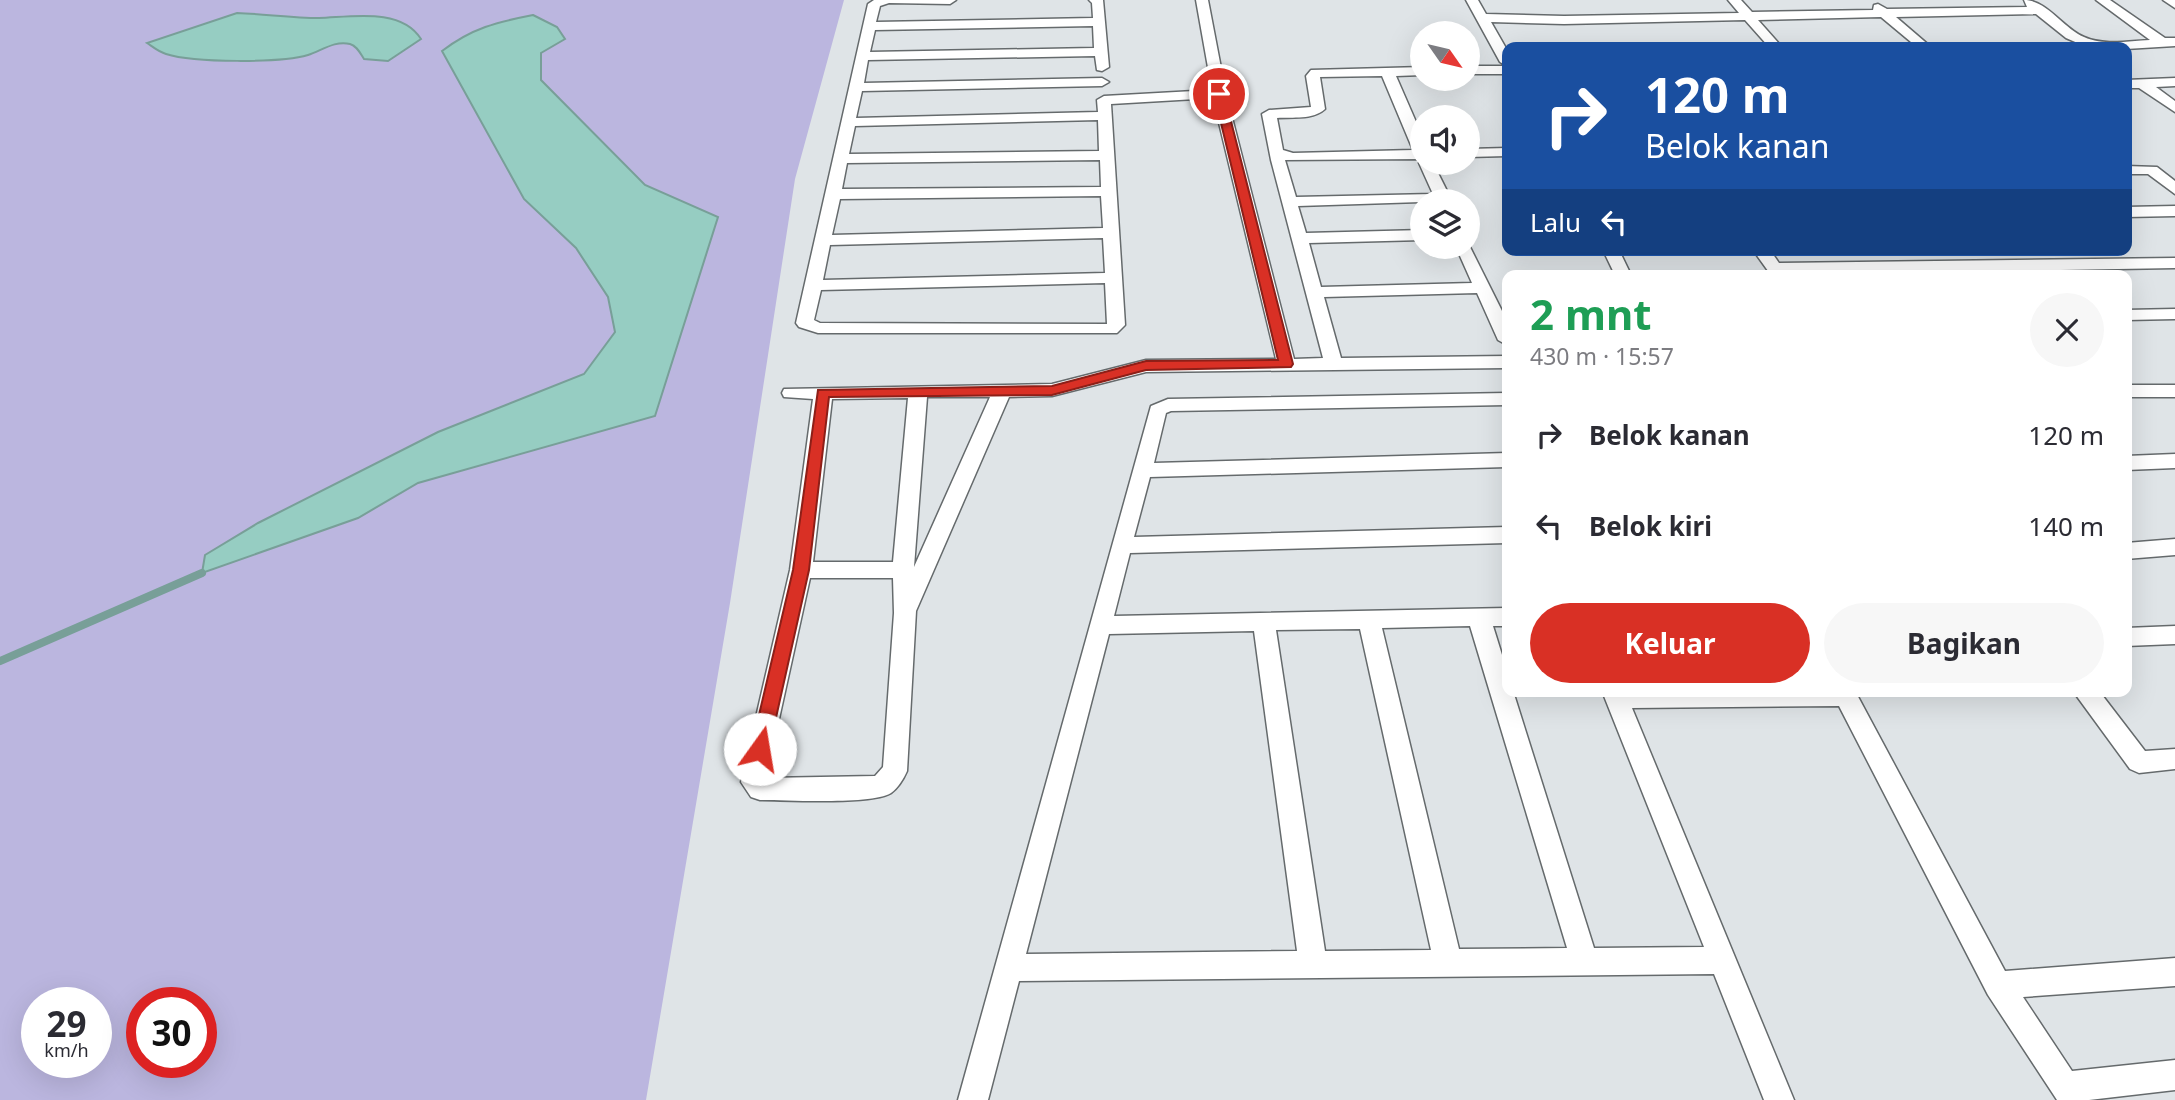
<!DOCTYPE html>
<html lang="id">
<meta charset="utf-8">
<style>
:root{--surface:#fff;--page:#f7f7f7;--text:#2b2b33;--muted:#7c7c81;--accent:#d93025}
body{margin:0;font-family:"Noto Sans",sans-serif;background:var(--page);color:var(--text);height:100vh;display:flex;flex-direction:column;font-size:26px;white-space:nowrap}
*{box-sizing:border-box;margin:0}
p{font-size:23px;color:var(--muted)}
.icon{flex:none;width:38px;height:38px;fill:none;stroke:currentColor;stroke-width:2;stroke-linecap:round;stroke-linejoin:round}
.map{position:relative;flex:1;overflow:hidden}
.details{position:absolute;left:1502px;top:270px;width:630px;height:427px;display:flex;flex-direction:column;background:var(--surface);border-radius:14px;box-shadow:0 7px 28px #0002}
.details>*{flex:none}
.banner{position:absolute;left:1502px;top:42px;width:630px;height:214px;border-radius:14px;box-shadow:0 7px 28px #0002;background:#1a4fa0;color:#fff;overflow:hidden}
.needle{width:46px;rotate:124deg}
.buttons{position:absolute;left:1410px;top:21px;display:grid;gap:14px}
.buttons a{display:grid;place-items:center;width:70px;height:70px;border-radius:50%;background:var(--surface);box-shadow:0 7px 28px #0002;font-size:35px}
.speed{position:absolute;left:21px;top:987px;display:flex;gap:14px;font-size:35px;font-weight:700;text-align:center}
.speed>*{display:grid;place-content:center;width:91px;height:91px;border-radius:50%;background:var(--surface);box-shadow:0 7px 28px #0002;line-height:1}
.speed small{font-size:18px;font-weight:400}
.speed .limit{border:10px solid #d22;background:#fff;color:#111}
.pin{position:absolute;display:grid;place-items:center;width:60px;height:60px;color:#fff;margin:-30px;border:4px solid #fff;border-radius:50%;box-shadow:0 2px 7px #0007}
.me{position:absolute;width:77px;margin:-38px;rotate:13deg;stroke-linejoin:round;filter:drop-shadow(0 0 5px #0008)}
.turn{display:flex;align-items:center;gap:24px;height:147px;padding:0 28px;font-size:32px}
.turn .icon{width:91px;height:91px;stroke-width:2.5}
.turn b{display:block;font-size:49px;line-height:60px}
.then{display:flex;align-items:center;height:66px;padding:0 28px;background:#0003;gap:14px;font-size:26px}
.round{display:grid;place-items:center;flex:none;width:74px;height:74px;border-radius:37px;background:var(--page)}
.headline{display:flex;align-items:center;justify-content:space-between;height:119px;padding:0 28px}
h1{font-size:42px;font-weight:700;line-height:52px;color:#1e9e55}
.action{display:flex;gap:14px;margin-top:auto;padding:14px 28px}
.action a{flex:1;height:80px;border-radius:42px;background:var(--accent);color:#fff;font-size:28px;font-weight:700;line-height:80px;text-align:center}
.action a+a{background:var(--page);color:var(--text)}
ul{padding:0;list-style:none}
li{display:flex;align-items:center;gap:21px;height:91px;padding:0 28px}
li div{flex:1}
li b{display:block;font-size:26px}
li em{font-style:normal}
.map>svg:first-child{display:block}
</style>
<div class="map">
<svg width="2175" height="1100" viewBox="0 0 2175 1100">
<rect width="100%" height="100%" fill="#dfe4e7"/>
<path fill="#bbb6df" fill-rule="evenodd" d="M0,0H844L795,179L730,603L646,1100H0ZM37,1003H96V1062H37ZM142,1003H201V1062H142Z"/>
<path fill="#96cdc2" stroke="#789f98" stroke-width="2" d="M237,13C265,14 292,18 319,18C351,17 401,7 421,39L388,61L364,59C360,53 357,46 350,44C335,40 321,51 308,55C281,63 194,63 166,54C159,52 153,47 147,43Z
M533,15L557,27L565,39L541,53V80L645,185L718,217L655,416L418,483L358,518L202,573L205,555L258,523L438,432L584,374L615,332L608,297L576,248L524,199L442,51C472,28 497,22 533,15Z"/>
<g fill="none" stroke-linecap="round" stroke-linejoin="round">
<path stroke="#789f98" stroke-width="8" d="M0,661L202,573"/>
<g stroke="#656a6c" stroke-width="3">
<path id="street" d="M874,0H956L950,4L889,3L880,6L876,22L1093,18L1092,3L1089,0H1103L1109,67L1102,71L1097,70L1095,56L868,60L864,83L1102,78L1109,82L1102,86L862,91L856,118L1098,112L1097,100L1104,96L1212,90L1196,0H1208L1226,94L1294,359L1323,358L1271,160L1262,114L1269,110L1311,107L1306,76L1311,70L1423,67V75L1396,76L1423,138V159L1285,160L1296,197L1433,194L1419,163L1423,159V163H1433L1452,201L1298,206L1306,233L1423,230V240L1309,243L1321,287L1472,283L1456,247H1468V243L1507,321V345L1498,340L1477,293L1324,297L1341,358L1507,356V368L1146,372L1052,396L1009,397L916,611L907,771C904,778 898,788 891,793C872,805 786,800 760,800L751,797L741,782L790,570L813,399L784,397L782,393L784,389L1052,384L1146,360L1276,359L1213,98L1111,104L1125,325L1117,333H818L799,327L796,323L863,26L868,4ZM1093,26L1094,48L870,52L875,30ZM1382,76L1413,150L1293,153L1283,150L1277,118C1293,117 1313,120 1325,109L1320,77ZM1098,120L1099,151L849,154L855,126ZM1100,160L1101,187L842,189L847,163ZM1101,196L1103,228L832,235L840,199ZM1103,238L1105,273L823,280L830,245ZM1105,283L1107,324L820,323L814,320L821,290ZM927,397H990L914,567ZM908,398L893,562H813L832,399ZM810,578H893L894,613L883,767L875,776L766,778Z
M1466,0H1478L1486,14L1564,16L1739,13L1728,0H1741L1752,12L1873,10L1874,5L1878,4L1887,9L2027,7L2024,0C2047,0 2063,28 2084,37C2104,46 2129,41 2150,40L2096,0H2110L2165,38H2175V46L2126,49L2087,47L2066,38L2036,14L1896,17L1931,47H1917L1881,17L1758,20L1782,47H1769L1745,20L1564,24L1491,22L1507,50V66L1500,62Z
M2163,0H2175V8Z
M1468,66H1507V74H1468Z
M2175,78V86L2156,87L2175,101V112L2139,88H2126V80Z
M1507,148V156L1468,157V149Z
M2126,166L2157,167L2175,181V194L2148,174H2126Z
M2175,206V216L2126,217V207Z
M1603,250H1619L1631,275H1615Z
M1753,250H1770L1779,263L2175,258V268L1771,275Z
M2175,309V319L2126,320V310Z
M2126,385H2175V397H2126Z
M1507,393V405L1171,411L1166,413L1154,463L1507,453V467L1150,477L1134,537L1507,527V543L1130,553L1114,616L1507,608V626H1493L1507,671V691H1513L1594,948L1704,947L1602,691H1855L2005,971L2175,958V986L2023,997L2072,1071L2175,1060V1090L2089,1100H2057L1988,995L1839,706L1632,708L1794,1100H1764L1714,974L1019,981L988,1100H958L1151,406L1168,399ZM1470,626L1567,948L1459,949L1382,628ZM1360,629L1431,950L1325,951L1276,630ZM1254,631L1297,951L1026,954L1109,634Z
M2175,454V468L2126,470V456Z
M2175,539V555L2126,559V543Z
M2175,626V644L2126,646V628Z
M2073,691H2099L2145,751L2175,749V769L2139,773L2130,769Z"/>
</g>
<use href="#street" fill="#fff" fill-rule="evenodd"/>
</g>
<path fill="#d93025" stroke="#8d1f18" stroke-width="2" d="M1219,91L1224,94L1293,364L1291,367L1146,370L1052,395L829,397L809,570L769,749L766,755L760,757L753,755L751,749L793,570L818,390L1052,386L1146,361L1278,360L1214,94Z"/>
</svg>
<div class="buttons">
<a><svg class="needle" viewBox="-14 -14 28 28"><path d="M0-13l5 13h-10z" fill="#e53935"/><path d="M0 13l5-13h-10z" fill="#7c7c81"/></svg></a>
<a><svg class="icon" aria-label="sound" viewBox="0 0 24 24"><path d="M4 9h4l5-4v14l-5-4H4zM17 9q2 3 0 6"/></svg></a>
<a><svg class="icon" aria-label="layers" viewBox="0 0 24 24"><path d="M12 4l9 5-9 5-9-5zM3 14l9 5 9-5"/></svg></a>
</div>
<div class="speed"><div>29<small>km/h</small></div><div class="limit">30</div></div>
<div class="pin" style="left:1219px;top:94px;background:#d93025"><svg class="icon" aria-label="arrive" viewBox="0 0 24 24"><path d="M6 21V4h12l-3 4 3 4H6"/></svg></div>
<svg class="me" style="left:760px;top:749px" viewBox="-20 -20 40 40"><circle r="19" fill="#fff"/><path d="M0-13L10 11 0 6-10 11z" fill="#d93025"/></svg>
<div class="banner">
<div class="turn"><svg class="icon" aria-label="right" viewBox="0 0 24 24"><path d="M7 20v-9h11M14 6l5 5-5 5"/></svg><div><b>120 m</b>Belok kanan</div></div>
<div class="then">Lalu<svg class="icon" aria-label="left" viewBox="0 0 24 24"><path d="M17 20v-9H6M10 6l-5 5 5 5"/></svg></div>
</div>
<section class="details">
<div class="headline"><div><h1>2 mnt</h1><p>430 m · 15:57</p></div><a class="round"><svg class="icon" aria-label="close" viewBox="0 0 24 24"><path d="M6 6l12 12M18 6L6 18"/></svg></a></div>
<ul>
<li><svg class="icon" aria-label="right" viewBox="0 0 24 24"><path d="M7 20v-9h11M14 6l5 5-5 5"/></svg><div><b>Belok kanan</b></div><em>120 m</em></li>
<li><svg class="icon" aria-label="left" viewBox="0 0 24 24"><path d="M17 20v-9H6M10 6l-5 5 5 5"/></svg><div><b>Belok kiri</b></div><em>140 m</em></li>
</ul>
<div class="action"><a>Keluar</a><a>Bagikan</a></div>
</section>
</div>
